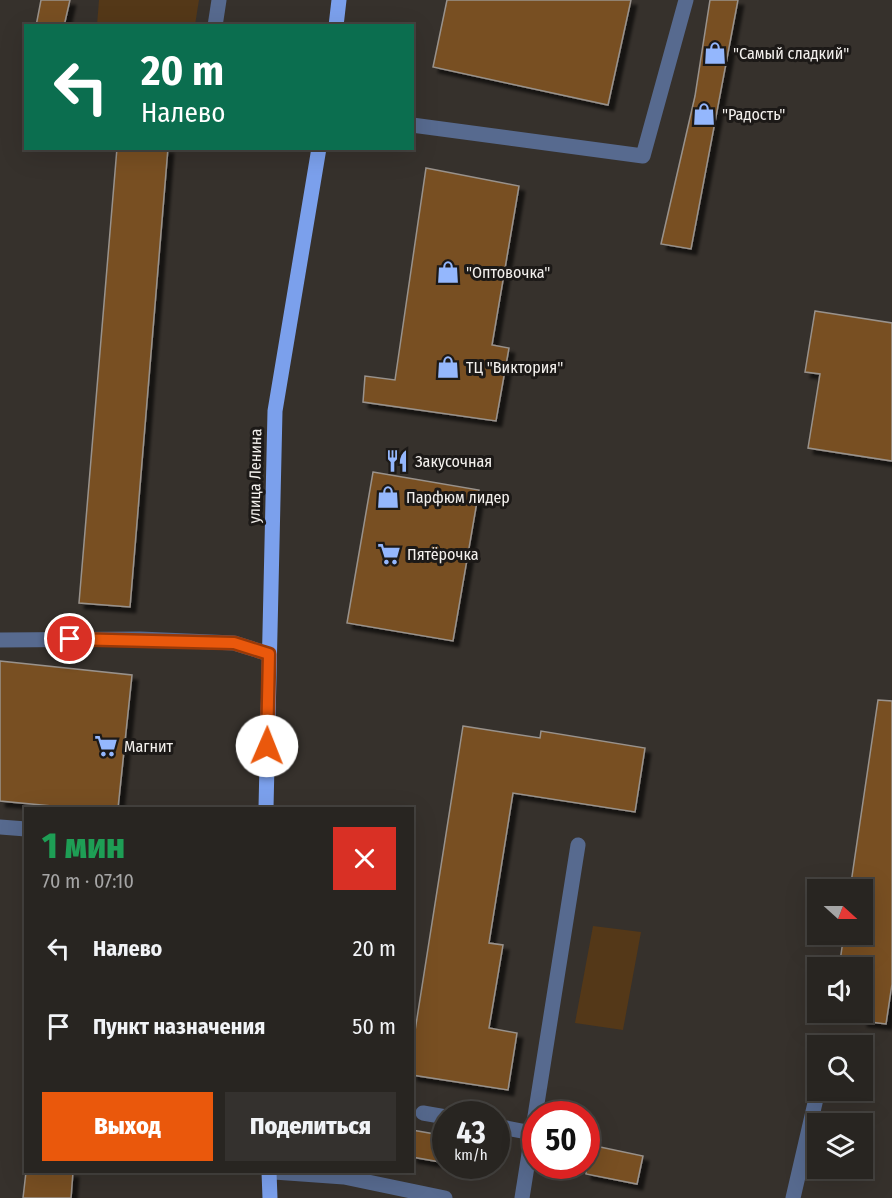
<!DOCTYPE html>
<html lang="ru">
<meta charset="utf-8">
<style>
:root{--surface:#282521;--page:#34312e;--text:#f1f3f6;--muted:#a5a5a5;--line:#44423f;--accent:#ea580c}
body{margin:0;font-family:"Fira Sans Condensed",sans-serif;background:var(--page);color:var(--text);height:100vh;display:flex;flex-direction:column;font-size:22px;white-space:nowrap}
*{box-sizing:border-box;margin:0}
p{font-size:20px;color:var(--muted)}
.icon{flex:none;width:33px;height:33px;fill:none;stroke:currentColor;stroke-width:2;stroke-linecap:round;stroke-linejoin:round}
.map{position:relative;flex:1;overflow:hidden}
.panel{position:absolute;left:24px;top:807px;width:390px;height:366px;display:flex;flex-direction:column;background:var(--surface);border-radius:0px;box-shadow:0 6px 24px #0002,0 0 0 2px var(--line)}
.panel>*{flex:none}
.top-card{position:absolute;left:24px;top:24px;width:390px;height:126px;border-radius:0px;box-shadow:0 6px 24px #0002,0 0 0 2px var(--line);background:#0b6e4f;color:#fff;overflow:hidden}
.needle{width:39px;rotate:111deg}
.tools{position:absolute;left:807px;top:879px;display:grid;gap:12px}
.tools a{display:grid;place-items:center;width:66px;height:66px;border-radius:0px;background:var(--surface);box-shadow:0 6px 24px #0002,0 0 0 2px var(--line);font-size:30px}
.speed{position:absolute;left:432px;top:1101px;display:flex;gap:12px;font-size:30px;font-weight:700;text-align:center}
.speed>*{display:grid;place-content:center;width:78px;height:78px;border-radius:50%;background:var(--surface);box-shadow:0 6px 24px #0002,0 0 0 2px var(--line);line-height:1}
.speed small{font-size:15px;font-weight:400}
.speed .limit{border:9px solid #d22;background:#fff;color:#111}
.pin{position:absolute;display:grid;place-items:center;width:51px;height:51px;color:#fff;margin:-26px;border:3px solid #fff;border-radius:50%;box-shadow:0 2px 6px #0007}
.me{position:absolute;width:66px;margin:-33px;rotate:1deg;stroke-linejoin:round;filter:drop-shadow(0 0 4px #0008)}
.turn{display:flex;align-items:center;gap:21px;height:126px;padding:0 18px;font-size:27px}
.turn .icon{width:78px;height:78px;stroke-width:2.5}
.turn b{display:block;font-size:42px;line-height:51px}
.round{display:grid;place-items:center;flex:none;width:63px;height:63px;border-radius:0px;background:var(--page)}
.overview{display:flex;align-items:center;justify-content:space-between;height:102px;padding:0 18px}
h1{font-size:36px;font-weight:800;line-height:45px;color:#1e9e55}
.primary-button{display:flex;gap:12px;margin-top:auto;padding:12px 18px}
.primary-button a{flex:1;height:69px;border-radius:0px;background:var(--accent);color:#fff;font-size:24px;font-weight:800;line-height:69px;text-align:center}
.primary-button a+a{background:var(--page);color:var(--text)}
ul{padding:0;list-style:none}
li{display:flex;align-items:center;gap:18px;height:78px;padding:0 18px}
li div{flex:1}
li b{display:block;font-size:22px}
li em{font-style:normal}
.map>svg:first-child{display:block}
</style>
<div class="map">
<svg width="892" height="1198" viewBox="0 0 892 1198">
<defs>
<filter id="shadow"><feDropShadow dx="5.5" dy="5.5" stdDeviation="1.5" flood-color="#0009"/></filter>
</defs>
<rect width="100%" height="100%" fill="#36312c"/>
<path fill="#543818" d="M99,0H199L195,25H97Z
M593,926L641,932L623,1030L575,1023Z"/>
<path fill="#785022" stroke="#99928c" stroke-width="1.5" filter="url(#shadow)" d="M41,0H70L64,26H36Z
M447,0H631L608,105L433,67Z
M710,0H738L691,249L661,244L695,96Z
M117,148H168L130,607L79,603Z
M426,168L519,186L492,345L509,348L496,421L363,402L365,376L395,380Z
M815,311L892,323V461L808,448L820,374L805,372Z
M373,472L479,490L453,641L347,623Z
M0,661L132,675L118,808H73L0,801Z
M878,700L892,701V984L886,1024L862,1021V968H839L844,934H862V890H850Z
M463,726L540,738L541,731L645,748L635,812L513,793L489,943L503,945L489,1028L517,1033L508,1090L412,1075V1050Z
M412,1130L446,1136V1163L412,1157Z
M586,1144L643,1156L637,1184L586,1174Z
M26,1172H73L71,1198H23Z"/>
<g fill="none" stroke-linecap="round" stroke-linejoin="round">
<path stroke="#576a8f" stroke-width="15" d="M215,26L219,0
M412,125L643,156L686,0
M0,640L140,639L234,643L269,654
M0,827L26,829
M829,1046L830,1042
M423,1113L446,1117
M496,1126L532,1133
M274,1172L344,1177L445,1198
M522,1198L578,845
M793,1198L818,1090"/>
<path stroke="#7ba0ec" stroke-width="15" d="M336,26L339,0
M266,808L275,411L319,148
M269,1172L270,1198"/>
</g>
<g fill="none" stroke-linecap="round" stroke-linejoin="round">
<g stroke="#983908" stroke-width="15">
<path id="route" d="M70,639L234,643L269,654L267,746"/>
</g>
<use href="#route" stroke="#ea580c" stroke-width="10"/>
</g>
<defs>
<g id="shop-bare" transform="scale(1.8)"><path d="M-5-2.5h2.3a2.7 3.5 0 0 1 5.4 0H5L5.5 6h-11ZM-1.5-2.5h3a1.5 2.3 0 0 0-3 0Z" fill="#94b7fd" stroke="#1c1917" stroke-width="2.5" paint-order="stroke"/></g>
<g id="restaurant-bare" transform="scale(1.8)"><path d="M-5-6h1v4h1v-4h1v4h1v-4h1v5L-1.5 .5V6h-2V.5L-5-1ZM5-6V6H3V1.5H1.5Q1.5-4 5-6Z" fill="#94b7fd" stroke="#1c1917" stroke-width="2.5" paint-order="stroke"/></g>
<g id="supermarket-bare" transform="scale(1.8)"><path d="M-6-5.5h2.5l.6 2H6L4.5 2H-2.5L-4.4-4H-6ZM-1.5 3.2a1.3 1.3 0 1 0 .1 0ZM3 3.2a1.3 1.3 0 1 0 .1 0Z" fill="#94b7fd" stroke="#1c1917" stroke-width="2.5" paint-order="stroke"/></g>
</defs>
<g fill-rule="evenodd">
<use href="#shop-bare" x="715" y="53"/>
<use href="#shop-bare" x="704" y="114"/>
<use href="#shop-bare" x="448" y="272"/>
<use href="#shop-bare" x="448" y="367"/>
<use href="#restaurant-bare" x="397" y="461"/>
<use href="#shop-bare" x="388" y="497"/>
<use href="#supermarket-bare" x="389" y="554"/>
<use href="#supermarket-bare" x="106" y="746"/>
</g>
<g text-anchor="middle" dominant-baseline="central" stroke-width="6" stroke-linejoin="round" paint-order="stroke">
<g font-size="16" fill="#f4f1ee" stroke="#1c1917" text-anchor="start">
<text x="733" y="53">"Самый сладкий"</text>
<text x="722" y="114">"Радость"</text>
<text x="466" y="272">"Оптовочка"</text>
<text x="466" y="367">ТЦ "Виктория"</text>
<text x="415" y="461">Закусочная</text>
<text x="406" y="497">Парфюм лидер</text>
<text x="407" y="554">Пятёрочка</text>
<text x="124" y="746">Магнит</text>
</g>
<g font-size="16" fill="#f4f1ee" stroke="#1c1917">
<text transform="translate(255 476) rotate(-89)">улица Ленина</text>
</g>
</g>
</svg>
<div class="tools">
<a><svg class="needle" viewBox="-14 -14 28 28"><path d="M0-13l5 13h-10z" fill="#e53935"/><path d="M0 13l5-13h-10z" fill="#a5a5a5"/></svg></a>
<a><svg class="icon" aria-label="sound" viewBox="0 0 24 24"><path d="M4 9h4l5-4v14l-5-4H4zM17 9q2 3 0 6"/></svg></a>
<a><svg class="icon" aria-label="search" viewBox="0 0 24 24"><circle cx="10" cy="10" r="6"/><path d="M15 15l6 6"/></svg></a>
<a><svg class="icon" aria-label="layers" viewBox="0 0 24 24"><path d="M12 4l9 5-9 5-9-5zM3 14l9 5 9-5"/></svg></a>
</div>
<div class="speed"><div>43<small>km/h</small></div><div class="limit">50</div></div>
<div class="pin" style="left:70px;top:639px;background:#d93025"><svg class="icon" aria-label="arrive" viewBox="0 0 24 24"><path d="M6 21V4h12l-3 4 3 4H6"/></svg></div>
<svg class="me" style="left:267px;top:746px" viewBox="-20 -20 40 40"><circle r="19" fill="#fff"/><path d="M0-13L10 11 0 6-10 11z" fill="#ea580c"/></svg>
<div class="top-card">
<div class="turn"><svg class="icon" aria-label="left" viewBox="0 0 24 24"><path d="M17 20v-9H6M10 6l-5 5 5 5"/></svg><div><b>20 m</b>Налево</div></div>
</div>
<section class="panel">
<div class="overview"><div><h1>1 мин</h1><p>70 m · 07:10</p></div><a class="round" style="background:#d93025;color:#fff"><svg class="icon" aria-label="close" viewBox="0 0 24 24"><path d="M6 6l12 12M18 6L6 18"/></svg></a></div>
<ul>
<li><svg class="icon" aria-label="left" viewBox="0 0 24 24"><path d="M17 20v-9H6M10 6l-5 5 5 5"/></svg><div><b>Налево</b></div><em>20 m</em></li>
<li><svg class="icon" aria-label="arrive" viewBox="0 0 24 24"><path d="M6 21V4h12l-3 4 3 4H6"/></svg><div><b>Пункт назначения</b></div><em>50 m</em></li>
</ul>
<div class="primary-button"><a>Выход</a><a>Поделиться</a></div>
</section>
</div>
